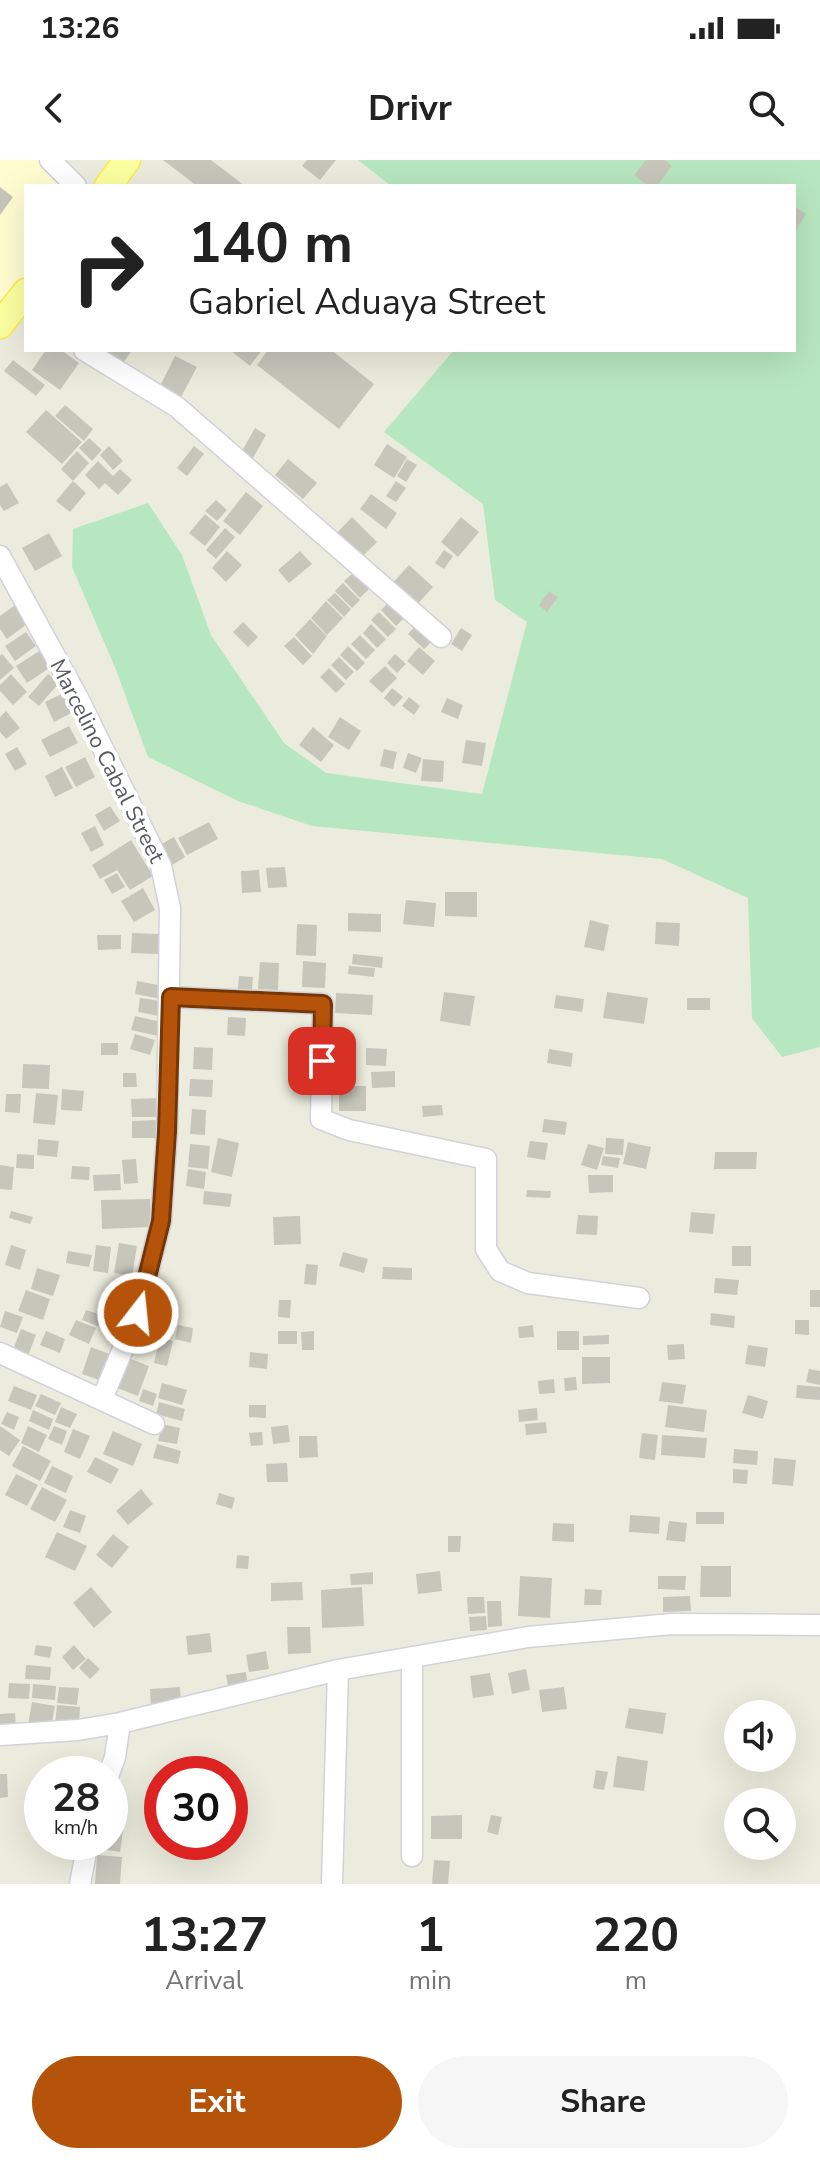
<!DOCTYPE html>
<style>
:root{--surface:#fff;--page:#f6f6f6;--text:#222;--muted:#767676;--accent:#b45309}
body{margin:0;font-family:"Nunito Sans",sans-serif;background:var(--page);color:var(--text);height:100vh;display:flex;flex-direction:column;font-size:30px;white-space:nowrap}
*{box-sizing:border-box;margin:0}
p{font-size:26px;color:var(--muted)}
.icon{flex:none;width:44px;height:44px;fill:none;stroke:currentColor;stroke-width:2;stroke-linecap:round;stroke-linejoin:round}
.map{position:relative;height:1724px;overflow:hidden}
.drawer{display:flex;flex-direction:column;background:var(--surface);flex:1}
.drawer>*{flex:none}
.top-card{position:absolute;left:24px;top:24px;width:772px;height:168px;border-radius:0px;box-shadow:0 8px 32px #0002;background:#fff;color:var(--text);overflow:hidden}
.tools{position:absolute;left:724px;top:1540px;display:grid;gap:16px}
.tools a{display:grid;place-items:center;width:72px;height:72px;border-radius:50%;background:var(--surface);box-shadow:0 8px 32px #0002;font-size:40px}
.speed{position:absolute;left:24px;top:1596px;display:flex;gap:16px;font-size:40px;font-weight:700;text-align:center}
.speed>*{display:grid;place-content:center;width:104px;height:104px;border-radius:50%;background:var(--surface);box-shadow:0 8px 32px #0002;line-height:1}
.speed small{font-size:20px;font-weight:400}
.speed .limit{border:12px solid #d22;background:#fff;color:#111}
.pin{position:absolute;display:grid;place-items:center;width:68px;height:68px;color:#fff;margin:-34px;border-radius:16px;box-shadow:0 4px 12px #0006}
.me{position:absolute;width:88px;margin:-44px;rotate:16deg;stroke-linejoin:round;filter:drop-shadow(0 0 6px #0008)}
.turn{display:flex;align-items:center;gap:28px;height:168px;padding:0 32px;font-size:36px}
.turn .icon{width:104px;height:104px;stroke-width:2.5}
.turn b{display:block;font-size:56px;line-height:68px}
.eta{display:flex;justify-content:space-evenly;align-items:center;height:136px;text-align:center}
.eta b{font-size:48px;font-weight:700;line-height:56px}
.cta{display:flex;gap:16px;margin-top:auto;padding:16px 32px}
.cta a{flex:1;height:92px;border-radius:48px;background:var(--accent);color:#fff;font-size:32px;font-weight:700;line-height:92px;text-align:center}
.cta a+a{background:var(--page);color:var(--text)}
.status{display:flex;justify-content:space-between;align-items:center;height:56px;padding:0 40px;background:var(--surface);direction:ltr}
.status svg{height:22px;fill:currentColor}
header{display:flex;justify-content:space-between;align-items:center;height:104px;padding:0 32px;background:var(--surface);font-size:36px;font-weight:700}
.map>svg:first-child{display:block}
</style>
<div class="status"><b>13:26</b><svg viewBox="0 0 49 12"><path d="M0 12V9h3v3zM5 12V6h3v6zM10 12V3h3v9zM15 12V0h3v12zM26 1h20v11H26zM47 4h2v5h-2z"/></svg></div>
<header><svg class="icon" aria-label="back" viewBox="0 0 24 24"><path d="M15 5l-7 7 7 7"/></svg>Drivr<svg class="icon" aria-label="search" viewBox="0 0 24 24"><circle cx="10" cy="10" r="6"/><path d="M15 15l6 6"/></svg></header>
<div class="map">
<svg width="820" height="1724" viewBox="0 0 820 1724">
<rect width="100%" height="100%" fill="#ececde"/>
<path fill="#fffdd0" d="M0,0H38L64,26H26V123L0,156Z"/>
<path fill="#b7e7c0" d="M358,0H820V887L782,897L752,858L748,738L662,699L312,666L238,641L148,597L116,510L72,407L73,369L148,343L182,395L211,475L284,583L326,613L482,634L527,462L495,440L483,344L384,272L454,190H794V26H391Z"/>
<path fill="#c7c6bb" d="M163,0H211L245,26H197Z
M307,0H336L320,20L302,6Z
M646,0H665L672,6L657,26H648L634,15Z
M0,27L13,37L0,55Z
M794,46L806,54L794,73Z
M46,190H61L79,203L60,230L32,210Z
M102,190H132L120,208Z
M230,190H262L250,206Z
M268,190H331L374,224L339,269L257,205Z
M175,196L197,207L179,241L158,230Z
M13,200L45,225L36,236L4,211Z
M65,245L93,269L84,281L55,256Z
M46,250L82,282L62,304L26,272Z
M255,268L266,275L249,305L238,298Z
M89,278L102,290L92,301L79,288Z
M387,284L407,297L394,318L374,305Z
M109,286L123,301L113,310L100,295Z
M194,286L204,294L187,316L177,308Z
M77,291L89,303L73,321L61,309Z
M288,299L317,323L303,339L275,315Z
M407,299L417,305L406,322L397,316Z
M98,301L113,316L120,309L132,320L118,335L105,323L99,329L85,315Z
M73,321L86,333L70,352L56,341Z
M396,321L406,328L396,342L386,336Z
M7,323L19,343L4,351L0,345V327Z
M246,332L263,346L240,375L223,361Z
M371,334L397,353L386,369L360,349Z
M216,340L227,350L217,361L205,351Z
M205,354L220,367L205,386L189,373Z
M352,357L377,382L359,400L334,376Z
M461,357L479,372L458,397L441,382Z
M225,368L235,377L216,399L206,390Z
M49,373L62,396L35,411L22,388Z
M444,390L453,396L444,409L435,403Z
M227,391L242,405L226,422L212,408Z
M300,391L312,404L289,423L278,410Z
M409,405L433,427L414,448L390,426Z
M353,413L369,429L360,438L344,421Z
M343,423L360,440L352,448L335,431Z
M549,431L558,437L547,452L539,445Z
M335,433L351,449L344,457L327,440Z
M391,440L406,456L396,466L381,450Z
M326,441L343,458L327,475L311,458Z
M18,443L31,461L7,479L0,469V456Z
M379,452L396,469L388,477L371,460Z
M310,459L327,476L313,494L295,475Z
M243,462L258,477L248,487L233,472Z
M418,463L434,479L424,489L408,474Z
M371,464L386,479L377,488L363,473Z
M461,468L472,475L462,491L451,484Z
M26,472L36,486L15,501L5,486Z
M360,475L375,490L366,499L351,484Z
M294,477L312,496L303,505L284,486Z
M348,486L365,503L357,511L340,495Z
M419,487L435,501L423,515L407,501Z
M44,488L54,505L27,523L16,506Z
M2,494L14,508L0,520V496Z
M395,494L406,504L397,513L387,503Z
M339,497L354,512L346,520L331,505Z
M385,506L397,518L382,533L369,521Z
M329,508L345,524L336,533L320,517Z
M11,514L27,532L13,545L0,531V525Z
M48,514L59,523L39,546L28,537Z
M392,528L403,537L394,547L384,538Z
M66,532L75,551L54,562L45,542Z
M409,537L420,546L414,555L402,546Z
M447,538L463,545L458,559L441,552Z
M6,551L20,568L6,579L0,572V557Z
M340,557L361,571L349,590L328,577Z
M69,566L78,583L50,597L41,580Z
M313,567L334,585L321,602L299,585Z
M466,580L486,583L482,606L462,603Z
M17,587L27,604L15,611L5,594Z
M384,589L397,592L393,609L380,606Z
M408,593L422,598L416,613L403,608Z
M85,597L95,617L76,627L65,607Z
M423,599L444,601L443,622L421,621Z
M62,607L73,628L55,637L45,616Z
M110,646L120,661L104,671L95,655Z
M209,662L218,679L187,695L178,678Z
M95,666L104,685L91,692L81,673Z
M174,677L185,697L169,707L158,686Z
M131,680L153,716L130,730L117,710L100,719L92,705Z
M285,707L287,727L268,728L266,708Z
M259,710L261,732L242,733L241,711Z
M117,713L125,727L112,734L104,720Z
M143,728L155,750L134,762L121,741Z
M445,732H477V757L445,756Z
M406,740L436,743L434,767L403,764Z
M348,753L381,754V772L348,771Z
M590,760L609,765L604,791L584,787Z
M656,762L680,763L679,786L655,784Z
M297,764L317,765L316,796L296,795Z
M132,773L159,774L158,794L131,793Z
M97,775H121V789L98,790Z
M353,794L383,797L382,808L352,804Z
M303,801L326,803L325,828L302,827Z
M260,802L279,803L278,830L258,829Z
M349,806L375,808L374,817L348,814Z
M239,816L253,817L251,840L237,839Z
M137,821L164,826L161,839L135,834Z
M444,832L475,836L470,866L440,861Z
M607,832L648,838L644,864L603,858Z
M336,833L373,835L372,855L335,853Z
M556,835L584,839L582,852L554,848Z
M140,838L161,841L159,856L138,852Z
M687,838H710V850H687Z
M135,856L161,862L158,876L131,870Z
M228,857L246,858L245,876L227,875Z
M135,874L155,880L150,895L130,889Z
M101,883H118V895H101Z
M194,887L213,888L212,910L193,909Z
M366,888L387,889L386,906L366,905Z
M549,889L573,893L571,907L547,903Z
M23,904L50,905L49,929L22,928Z
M395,911V927L372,928L371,912Z
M123,913H136L137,927H123Z
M190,919L213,920L212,937L189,936Z
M339,926H366V951H339Z
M62,929L84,931L82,951L61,950Z
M36,933L58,935L55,965L33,963Z
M6,934H21L20,953L5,952Z
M159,938V957H132L131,939Z
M442,945L443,955L423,957L422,946Z
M192,949L206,950L205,975L190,974Z
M544,959L567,962L565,975L542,972Z
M159,960V978H132V961Z
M218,978L239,983L232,1017L211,1012Z
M606,978L624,979L623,995L605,994Z
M38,979L59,981L57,997L37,995Z
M530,981L548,983L545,1000L527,997Z
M628,982L651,987L646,1009L623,1004Z
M190,984L210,986L208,1009L188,1007Z
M588,984L604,988L597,1010L581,1005Z
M715,992H757L756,1009H714Z
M17,994L34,995V1009L16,1008Z
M603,996L620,998L618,1008L601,1005Z
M136,999L138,1023L124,1024L122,1000Z
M0,1005L14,1007L12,1030L0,1029Z
M72,1006L90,1007L89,1020L71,1019Z
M188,1009L206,1012L204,1029L186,1026Z
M120,1014L121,1030L94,1031L93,1015Z
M588,1015H613V1032L589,1033Z
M527,1030L551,1031L550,1038L526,1037Z
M204,1031L232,1034L230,1047L203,1044Z
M150,1039L151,1067L102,1069L101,1040Z
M11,1051L33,1057L30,1064L9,1058Z
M691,1052L715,1054L713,1074L689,1072Z
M578,1055L598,1056L597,1075L576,1074Z
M300,1056L301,1084L274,1085L273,1057Z
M119,1083L137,1086L132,1116L114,1113Z
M11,1085L26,1090L20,1110L5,1105Z
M96,1085L111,1087L108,1113L93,1111Z
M732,1086H751V1106H732Z
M68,1091L92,1095L89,1107L66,1103Z
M343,1092L368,1099L364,1113L339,1106Z
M306,1104L318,1105L316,1125L304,1124Z
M383,1107L412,1108V1120L382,1119Z
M37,1108L60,1115L53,1136L31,1129Z
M715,1118L739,1120L737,1135L714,1133Z
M26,1130L50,1139L43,1160L18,1151Z
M810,1130H820V1147H810Z
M279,1140H291L290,1158L278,1157Z
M86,1150L104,1156L100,1167L82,1160Z
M5,1151L23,1157L17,1173L0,1167Z
M711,1153L735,1156L734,1168L710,1165Z
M76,1160L96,1168L89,1184L69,1175Z
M795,1160H809V1175L795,1174Z
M178,1165L193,1168L191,1183L175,1179Z
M533,1165L534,1177L519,1178L518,1167Z
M21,1169L36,1175L26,1201L11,1195Z
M46,1171L65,1179L60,1193L40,1185Z
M278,1171H297V1184H278Z
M314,1171V1190H302L301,1172Z
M557,1171H579V1190H557Z
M609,1175V1184L583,1185V1176Z
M160,1178L173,1181L167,1206L154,1203Z
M684,1184L685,1199L668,1200L667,1185Z
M748,1185L768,1188L765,1207L745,1204Z
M91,1187L115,1196L105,1222L82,1214Z
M250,1192L268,1194L267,1209L249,1207Z
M582,1197H610V1223L582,1224Z
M128,1198L149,1206L138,1236L117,1228Z
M809,1209L820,1211V1225L806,1222Z
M576,1217L577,1230L565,1231L564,1218Z
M554,1219L555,1233L539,1234L538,1221Z
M662,1222L686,1225L683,1244L659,1241Z
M162,1223L187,1230L182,1245L158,1238Z
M797,1225L820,1227V1240L796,1238Z
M14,1226L37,1235L31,1250L8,1241Z
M143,1229L157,1234L153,1246L139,1241Z
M41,1234L61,1243L55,1255L35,1246Z
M748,1235L768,1241L763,1259L742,1253Z
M159,1242L185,1249L182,1261L156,1254Z
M249,1245H266V1258L249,1257Z
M668,1245L707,1250L704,1272L665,1267Z
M61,1247L77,1254L70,1268L55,1262Z
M537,1248L538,1260L519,1262L518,1250Z
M33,1250L53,1259L49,1270L29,1261Z
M7,1252L19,1257L14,1270L1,1264Z
M546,1262L547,1273L526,1275L525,1264Z
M162,1264L180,1268L177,1284L158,1281Z
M288,1265L290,1282L273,1284L271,1267Z
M0,1266L20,1280L9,1296L0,1290Z
M28,1266L47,1275L39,1292L21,1283Z
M54,1266L67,1271L62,1285L48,1279Z
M73,1269L90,1276L80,1299L64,1292Z
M113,1271L142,1284L133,1306L103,1294Z
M262,1272L263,1285L251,1286L249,1273Z
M642,1273L658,1275L655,1300L639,1298Z
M662,1275L707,1278L705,1298L661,1295Z
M299,1276H317L318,1297L299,1298Z
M157,1284L181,1291L178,1304L153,1298Z
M23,1286L51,1301L40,1321L12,1306Z
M734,1289L758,1291L757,1305L733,1303Z
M95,1297L119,1309L111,1324L87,1312Z
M774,1298L796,1300L793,1326L772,1324Z
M287,1303L288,1322H267L266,1304Z
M52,1306L73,1316L66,1333L44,1323Z
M733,1309L748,1310L747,1324L733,1323Z
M16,1314L38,1325L27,1346L5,1335Z
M42,1327L67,1340L55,1362L30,1349Z
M141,1329L153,1344L128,1365L116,1351Z
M219,1333L235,1338L232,1349L216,1344Z
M70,1350L86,1356L80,1373L63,1367Z
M696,1352H724V1364H696Z
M630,1355L660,1357L659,1374L629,1372Z
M669,1361L687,1363L685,1382L666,1380Z
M553,1363L574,1364V1382L552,1381Z
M57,1372L87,1386L75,1411L45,1397Z
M113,1374L129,1387L112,1408L96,1395Z
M448,1376H461L460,1392H448Z
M237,1395L249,1396L248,1409L236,1408Z
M701,1406H731V1437H700Z
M440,1411L442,1431L418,1434L416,1414Z
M373,1412V1424L351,1425L350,1414Z
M520,1416L552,1418L550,1458L518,1456Z
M658,1416H686L685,1430L658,1429Z
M302,1422L303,1440L271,1441V1423Z
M91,1427L112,1452L94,1468L73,1443Z
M362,1427L364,1466L322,1468L321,1430Z
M585,1429L602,1430L601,1445H584Z
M690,1436L691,1451L663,1452V1437Z
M467,1437H484L485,1453L468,1454Z
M487,1441H501L502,1466L488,1467Z
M486,1456L487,1470L470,1471L469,1457Z
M287,1467H310L311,1493L288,1494Z
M210,1473L212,1492L188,1495L186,1476Z
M36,1485L52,1487L50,1498L34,1495Z
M74,1485L86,1499L73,1510L62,1497Z
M266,1491L269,1509L249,1512L246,1495Z
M88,1498L100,1509L90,1519L79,1508Z
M26,1505L51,1507L50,1520L25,1519Z
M526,1509L530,1530L512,1534L508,1513Z
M246,1512L248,1528L229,1531L226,1515Z
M490,1513L494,1535L473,1538L470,1516Z
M9,1523L30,1524L29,1539L8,1538Z
M33,1524L56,1526L55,1540L32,1538Z
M59,1527L79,1528L77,1545L57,1543Z
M180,1527L181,1544L151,1546L150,1529Z
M564,1527L567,1549L542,1552L539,1530Z
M32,1542L55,1546L51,1568L28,1565Z
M57,1545L80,1547L79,1566L55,1564Z
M629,1548L666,1553L663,1574L625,1568Z
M15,1553L16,1567L0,1568V1554Z
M617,1596L648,1601L644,1631L613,1627Z
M596,1610L608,1612L604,1630L593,1628Z
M0,1614H7L8,1637L0,1638Z
M462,1655V1679H431V1656Z
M491,1655L502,1657L498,1675L487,1672Z
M110,1662L124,1664L120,1692L101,1689V1682H110Z
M97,1695L122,1697L120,1724H95Z
M434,1700L450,1701L448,1724H432Z"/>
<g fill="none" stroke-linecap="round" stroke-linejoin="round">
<g stroke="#d1d3da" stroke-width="23">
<path id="minor" d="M50,0L76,26
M84,190L177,247L441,477
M0,396L78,538L161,706L170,748L167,972L161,1061L138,1153L102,1239
M171,837L323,844L321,959L349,970L486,999V1089L500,1111L528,1123L639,1138
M0,1193L154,1264
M412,1498V1696
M0,1575L78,1570L120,1563L338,1510L528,1477L672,1464L820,1465
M109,1614L115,1597L120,1563
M80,1724L88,1682
M332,1724L338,1510"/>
</g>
<g stroke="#fdec46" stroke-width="29">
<path id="major" d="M108,26L127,0
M0,165L26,132"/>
</g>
<use href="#minor" stroke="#fff" stroke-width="20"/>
<use href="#major" stroke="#fcffa0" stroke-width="26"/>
</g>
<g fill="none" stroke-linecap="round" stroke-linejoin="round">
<g stroke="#753606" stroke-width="20">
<path id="route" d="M138,1153L161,1061L167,972L171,837L323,844L322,901"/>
</g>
<use href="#route" stroke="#b45309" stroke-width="14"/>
</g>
<g text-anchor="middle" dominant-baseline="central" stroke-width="8" stroke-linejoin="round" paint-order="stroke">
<g font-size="22" fill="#575a61" stroke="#fff">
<text transform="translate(107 601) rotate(63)">Marcelino Cabal Street</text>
</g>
</g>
</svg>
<div class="tools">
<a><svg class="icon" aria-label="sound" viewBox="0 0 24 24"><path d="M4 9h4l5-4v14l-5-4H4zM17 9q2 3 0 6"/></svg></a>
<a><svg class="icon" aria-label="search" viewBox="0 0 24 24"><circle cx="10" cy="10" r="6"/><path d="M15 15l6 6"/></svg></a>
</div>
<div class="speed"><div>28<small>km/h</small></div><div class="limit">30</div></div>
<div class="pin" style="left:322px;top:901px;background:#d93025"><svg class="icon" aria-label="arrive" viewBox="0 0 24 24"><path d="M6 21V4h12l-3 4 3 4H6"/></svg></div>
<svg class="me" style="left:138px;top:1153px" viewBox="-20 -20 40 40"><circle r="17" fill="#b45309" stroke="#fff" stroke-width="3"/><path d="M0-11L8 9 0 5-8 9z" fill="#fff"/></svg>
<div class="top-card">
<div class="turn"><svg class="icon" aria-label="right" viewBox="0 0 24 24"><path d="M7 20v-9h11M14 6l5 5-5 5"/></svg><div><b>140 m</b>Gabriel Aduaya Street</div></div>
</div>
</div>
<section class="drawer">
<div class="eta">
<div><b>13:27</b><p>Arrival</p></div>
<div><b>1</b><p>min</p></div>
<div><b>220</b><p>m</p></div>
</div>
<div class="cta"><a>Exit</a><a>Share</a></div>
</section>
